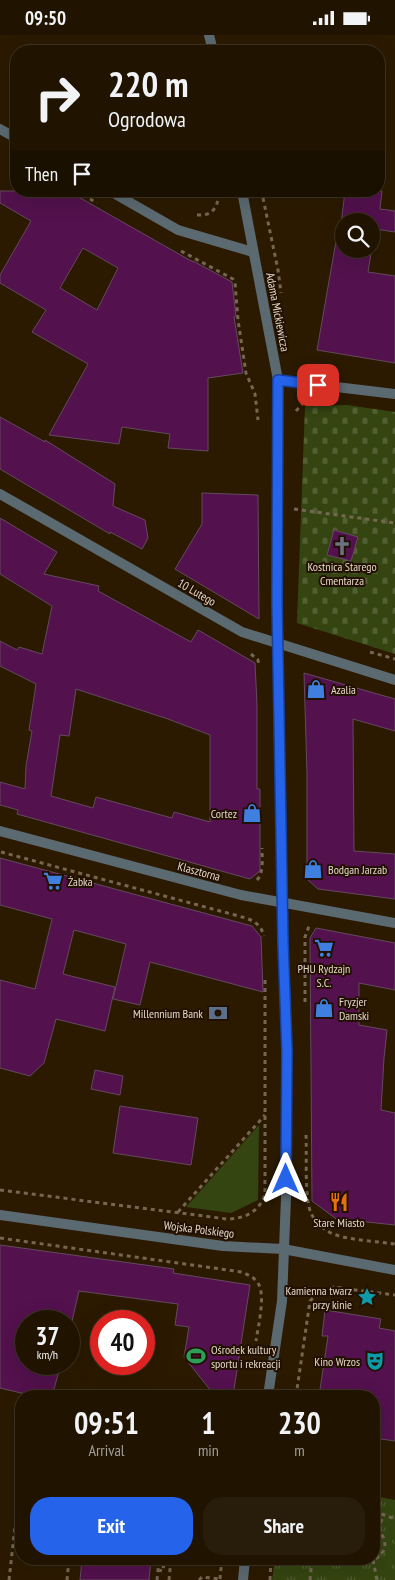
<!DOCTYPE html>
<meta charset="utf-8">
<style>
:root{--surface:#201400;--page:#281d0a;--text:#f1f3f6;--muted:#a29e99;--line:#3d3322;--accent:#2563eb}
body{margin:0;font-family:"PT Sans Narrow",sans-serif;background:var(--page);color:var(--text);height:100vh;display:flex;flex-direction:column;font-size:19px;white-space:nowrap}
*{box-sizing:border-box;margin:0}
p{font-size:16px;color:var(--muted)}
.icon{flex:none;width:28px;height:28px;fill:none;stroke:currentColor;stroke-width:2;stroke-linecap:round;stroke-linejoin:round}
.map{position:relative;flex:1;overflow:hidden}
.sheet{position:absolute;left:15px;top:1355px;width:365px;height:175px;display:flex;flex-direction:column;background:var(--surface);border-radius:20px;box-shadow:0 5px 20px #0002,0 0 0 1px var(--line)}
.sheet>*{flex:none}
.banner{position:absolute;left:10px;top:10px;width:375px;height:152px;border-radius:20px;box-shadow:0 5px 20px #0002,0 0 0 1px var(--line);background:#201400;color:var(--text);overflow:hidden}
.tools{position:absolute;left:335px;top:178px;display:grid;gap:10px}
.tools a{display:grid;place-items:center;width:45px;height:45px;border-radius:50%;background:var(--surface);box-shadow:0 5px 20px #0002,0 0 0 1px var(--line);font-size:25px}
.speed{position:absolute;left:15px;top:1275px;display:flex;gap:10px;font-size:25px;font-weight:700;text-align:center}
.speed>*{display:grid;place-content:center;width:65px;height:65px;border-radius:50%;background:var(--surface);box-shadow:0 5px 20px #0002,0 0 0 1px var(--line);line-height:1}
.speed small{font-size:12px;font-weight:400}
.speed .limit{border:8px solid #d22;background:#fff;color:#111}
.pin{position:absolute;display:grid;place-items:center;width:42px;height:42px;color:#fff;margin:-21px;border-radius:10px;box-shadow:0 2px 8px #0006}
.me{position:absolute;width:55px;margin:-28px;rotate:0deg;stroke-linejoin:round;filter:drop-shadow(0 0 4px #0008)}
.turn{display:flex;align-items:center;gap:18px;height:105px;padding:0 15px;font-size:22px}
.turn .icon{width:65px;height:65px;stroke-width:2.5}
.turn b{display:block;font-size:35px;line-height:42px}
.then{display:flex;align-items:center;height:48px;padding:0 15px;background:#0003;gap:10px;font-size:19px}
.eta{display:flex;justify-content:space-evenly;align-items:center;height:85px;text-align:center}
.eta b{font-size:30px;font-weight:700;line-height:35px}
.primary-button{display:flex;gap:10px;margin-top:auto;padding:10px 15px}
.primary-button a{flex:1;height:58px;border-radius:20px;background:var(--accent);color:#fff;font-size:20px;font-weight:700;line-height:58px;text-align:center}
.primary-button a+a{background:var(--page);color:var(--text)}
.status{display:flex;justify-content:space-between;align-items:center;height:35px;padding:0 25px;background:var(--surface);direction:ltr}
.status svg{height:14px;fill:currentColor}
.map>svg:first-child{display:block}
</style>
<div class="status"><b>09:50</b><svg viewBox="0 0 49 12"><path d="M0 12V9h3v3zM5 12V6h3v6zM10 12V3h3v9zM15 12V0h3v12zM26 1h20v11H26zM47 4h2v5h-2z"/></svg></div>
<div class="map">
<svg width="395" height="1545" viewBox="0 0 395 1545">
<defs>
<pattern id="cemetery-stones" width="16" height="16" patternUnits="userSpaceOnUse" patternTransform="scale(1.25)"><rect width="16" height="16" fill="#344511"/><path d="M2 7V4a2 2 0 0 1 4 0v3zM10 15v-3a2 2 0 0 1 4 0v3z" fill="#515f32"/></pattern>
<pattern id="park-tufts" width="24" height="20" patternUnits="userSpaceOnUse" patternTransform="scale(1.25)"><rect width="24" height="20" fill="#344511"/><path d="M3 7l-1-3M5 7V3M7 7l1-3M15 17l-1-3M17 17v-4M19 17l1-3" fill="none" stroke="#515f32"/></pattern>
</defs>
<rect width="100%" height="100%" fill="#2b1a00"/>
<path fill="#344511" d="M259,1090L258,1165L231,1178L186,1172Z"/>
<path fill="url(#cemetery-stones)" d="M347,370L395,377V619L297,588L305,371Z"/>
<path fill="url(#park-tufts)" d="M374,1461L395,1465V1545H272L275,1524H374Z"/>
<path fill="#53114d" stroke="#644a5f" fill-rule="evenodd" d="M0,156H68L193,227V226L232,247L236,281L234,282L243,338L208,343V416L168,413L170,399L122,392L119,409L49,400L88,329L32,297L46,275L0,248V240L31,186L0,168ZM83,213L118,233L97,275L60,253Z
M345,156H382L380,174L395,176V197L375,194L368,237L395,241V328L317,315L336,206H339ZM344,186H371V214H344Z
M0,382L45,407V405L115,449L113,471L145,485L148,503L142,514L110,497V499L0,434Z
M202,458L258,460L259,584L175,534L202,489Z
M0,483L57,517L44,539L99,551L98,556L191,607L198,595L255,628L257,670V754H260V836L250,844L17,779L18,775L0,770V747L25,754L26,731L32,696L29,695L36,649L0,631V606L17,615L19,612L42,619L52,571L0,539ZM76,654L168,684L210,700V787L174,777L172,783L96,762L93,773L51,761L60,700L69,701Z
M334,495L358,502L351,526L327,520Z
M304,638L395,664V696L353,684L354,816L395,819V864L318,854L307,844V739Z
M0,823L252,891L261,902L263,957L150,927L140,970L113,964L126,909L74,895L63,939L115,952L105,996L56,984L44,1028L30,1041L0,1033V945L35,954L52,884L0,870Z
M316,893L395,908V955L359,948V990L387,995L384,1023L381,1075L395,1078V1190L358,1186H339L312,1166L310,903Z
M95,1035L123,1041L120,1060L91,1054Z
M120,1071L198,1083L191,1130L113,1118Z
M0,1210L174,1234L173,1238L250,1250L233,1361H215L184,1322L189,1292L175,1290L178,1269L79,1256L72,1286H26V1329H61L52,1361H34L0,1353Z
M325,1275L381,1284L379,1293L395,1296V1406L374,1403V1361H319L328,1301H322Z
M82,1524H151L149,1545H80Z"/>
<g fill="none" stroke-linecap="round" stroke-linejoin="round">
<path stroke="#766752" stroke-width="3" stroke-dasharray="4 4" stroke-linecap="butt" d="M76,156L97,168
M263,163L278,235L281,258
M197,180C214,181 217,172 220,156
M181,216L233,244L235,247L238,285L246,338L255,359L258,385
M296,376L305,366
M294,474L395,488
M370,617L395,624
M251,619L258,625L259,630
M1,817L235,880C249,884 260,886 264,901
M257,845C264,837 262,824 262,813
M305,967V902L309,891L311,890
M306,1100C307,1118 304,1163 311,1178C315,1187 324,1195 333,1199C353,1206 375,1206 395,1209
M0,1155L227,1184C245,1184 260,1176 265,1159V942
M178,1177L265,1080
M0,1203L242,1237C248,1240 254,1242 258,1248C266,1261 258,1291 256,1306
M296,1361L310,1266L317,1259L333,1252L395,1260
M374,1476L395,1484
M377,1495L384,1480
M360,1524C383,1532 395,1503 374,1494
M373,1525L377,1545
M158,1535L163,1536L164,1524
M220,1544L222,1524
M9,1545L16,1483H21
M67,1545L69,1524
M157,1545L159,1524
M169,1545L171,1524
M199,1545L202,1542L220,1544
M270,1545L271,1524
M310,1545L312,1524"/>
<path stroke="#5b6971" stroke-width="10" d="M0,94L16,103
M110,156L178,195L253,217
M278,345L395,359
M0,459L242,597L395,645
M0,796L241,860L395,888"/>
<path stroke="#5b6971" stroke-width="10" d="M209,0L213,16
M242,156L278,345L277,568L283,908L287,1016L286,1162L282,1266L268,1361
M0,1180L223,1211L283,1214L395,1235
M243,1545L245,1524"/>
</g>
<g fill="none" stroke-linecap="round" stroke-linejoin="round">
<g stroke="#184099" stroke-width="12">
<path id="route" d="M286,1144L287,1016L283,908L277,568L278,345L318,350"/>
</g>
<use href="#route" stroke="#2563eb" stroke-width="9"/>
</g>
<defs>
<g id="church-bare" transform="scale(1.5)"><path d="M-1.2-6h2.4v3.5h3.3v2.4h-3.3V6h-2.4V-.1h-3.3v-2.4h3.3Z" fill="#6b7280" stroke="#211000" stroke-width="2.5" paint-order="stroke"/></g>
<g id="shop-bare" transform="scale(1.5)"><path d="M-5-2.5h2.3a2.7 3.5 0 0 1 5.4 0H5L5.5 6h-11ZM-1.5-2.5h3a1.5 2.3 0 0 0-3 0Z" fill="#3f7fe0" stroke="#211000" stroke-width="2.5" paint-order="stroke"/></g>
<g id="supermarket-bare" transform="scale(1.5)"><path d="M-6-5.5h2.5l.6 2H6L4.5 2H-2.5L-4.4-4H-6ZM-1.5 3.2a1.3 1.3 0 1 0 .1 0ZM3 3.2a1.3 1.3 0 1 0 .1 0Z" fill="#3f7fe0" stroke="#211000" stroke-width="2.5" paint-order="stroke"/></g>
<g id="bank-bare" transform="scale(1.5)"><path d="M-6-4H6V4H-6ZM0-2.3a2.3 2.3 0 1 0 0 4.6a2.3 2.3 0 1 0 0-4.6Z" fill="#5c6f8a" stroke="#211000" stroke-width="2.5" paint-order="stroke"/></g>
<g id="restaurant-bare" transform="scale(1.5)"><path d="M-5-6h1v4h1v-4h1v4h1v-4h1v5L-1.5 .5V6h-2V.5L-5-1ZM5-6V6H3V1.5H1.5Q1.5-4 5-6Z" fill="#e8710a" stroke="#211000" stroke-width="2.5" paint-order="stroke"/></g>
<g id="sight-bare" transform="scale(1.5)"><path d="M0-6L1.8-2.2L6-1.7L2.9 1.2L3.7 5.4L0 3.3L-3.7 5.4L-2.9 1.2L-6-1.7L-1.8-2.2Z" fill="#0f9aa8" stroke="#211000" stroke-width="2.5" paint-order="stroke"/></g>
<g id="stadium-bare" transform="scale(1.5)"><path d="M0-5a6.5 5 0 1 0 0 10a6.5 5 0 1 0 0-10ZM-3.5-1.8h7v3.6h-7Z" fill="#2e9e5b" stroke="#211000" stroke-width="2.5" paint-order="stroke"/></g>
<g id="theatre-bare" transform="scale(1.5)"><path d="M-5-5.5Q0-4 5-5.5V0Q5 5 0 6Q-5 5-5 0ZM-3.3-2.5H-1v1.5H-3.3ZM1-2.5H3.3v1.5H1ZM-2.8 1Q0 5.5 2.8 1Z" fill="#0f9aa8" stroke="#211000" stroke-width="2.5" paint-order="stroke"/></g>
</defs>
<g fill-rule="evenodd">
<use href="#church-bare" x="342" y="511"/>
<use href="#shop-bare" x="316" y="654"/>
<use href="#shop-bare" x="252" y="778"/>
<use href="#shop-bare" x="313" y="834"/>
<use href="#supermarket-bare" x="53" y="846"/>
<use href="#supermarket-bare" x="324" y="913"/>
<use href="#shop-bare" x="324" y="973"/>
<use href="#bank-bare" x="218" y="978"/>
<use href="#restaurant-bare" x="339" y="1167"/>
<use href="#sight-bare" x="367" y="1262"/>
<use href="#stadium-bare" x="196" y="1321"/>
<use href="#theatre-bare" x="375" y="1326"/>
</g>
<g text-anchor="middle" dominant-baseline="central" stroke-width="4" stroke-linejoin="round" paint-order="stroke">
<g font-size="12" fill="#e2d6c7" stroke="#211000">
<text transform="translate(278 277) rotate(79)">Adama Mickiewicza</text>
<text transform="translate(197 557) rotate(30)">10 Lutego</text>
<text transform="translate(199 836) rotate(15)">Klasztorna</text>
<text transform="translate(199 1194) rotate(7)">Wojska Polskiego</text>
</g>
<g font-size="12" fill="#e2d6c7" stroke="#211000" text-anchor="start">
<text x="342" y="531" text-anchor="middle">Kostnica Starego<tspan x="342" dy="14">Cmentarza</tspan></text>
<text x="331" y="654">Azalia</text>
<text x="237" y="778" text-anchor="end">Cortez</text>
<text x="328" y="834">Bodgan Jarzab</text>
<text x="68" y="846">Żabka</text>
<text x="324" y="933" text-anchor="middle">PHU Rydzajn<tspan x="324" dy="14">S.C.</tspan></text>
<text x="339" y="966">Fryzjer<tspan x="339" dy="14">Damski</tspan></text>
<text x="203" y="978" text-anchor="end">Millennium Bank</text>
<text x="339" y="1187" text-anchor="middle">Stare Miasto</text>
<text x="352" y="1255" text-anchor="end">Kamienna twarz<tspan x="352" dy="14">przy kinie</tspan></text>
<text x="211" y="1314">Ośrodek kultury<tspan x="211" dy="14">sportu i rekreacji</tspan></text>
<text x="360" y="1326" text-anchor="end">Kino Wrzos</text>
</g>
</g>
</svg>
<div class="tools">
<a><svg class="icon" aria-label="search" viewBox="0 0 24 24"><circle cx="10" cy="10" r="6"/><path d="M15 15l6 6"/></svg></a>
</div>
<div class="speed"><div>37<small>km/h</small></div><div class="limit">40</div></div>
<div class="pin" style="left:318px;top:350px;background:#d93025"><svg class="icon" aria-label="arrive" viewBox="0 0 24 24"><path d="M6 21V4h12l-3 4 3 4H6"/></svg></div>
<svg class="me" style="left:286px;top:1144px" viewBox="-20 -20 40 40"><path d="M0-17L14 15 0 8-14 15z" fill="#2563eb" stroke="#fff" stroke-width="4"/></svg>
<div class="banner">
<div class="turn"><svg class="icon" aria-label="right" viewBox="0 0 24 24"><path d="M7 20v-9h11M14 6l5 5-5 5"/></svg><div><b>220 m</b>Ogrodowa</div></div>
<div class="then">Then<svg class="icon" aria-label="arrive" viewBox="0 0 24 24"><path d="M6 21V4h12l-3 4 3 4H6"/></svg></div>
</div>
<section class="sheet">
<div class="eta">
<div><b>09:51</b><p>Arrival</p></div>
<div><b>1</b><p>min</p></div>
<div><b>230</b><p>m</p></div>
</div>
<div class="primary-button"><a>Exit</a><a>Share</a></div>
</section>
</div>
